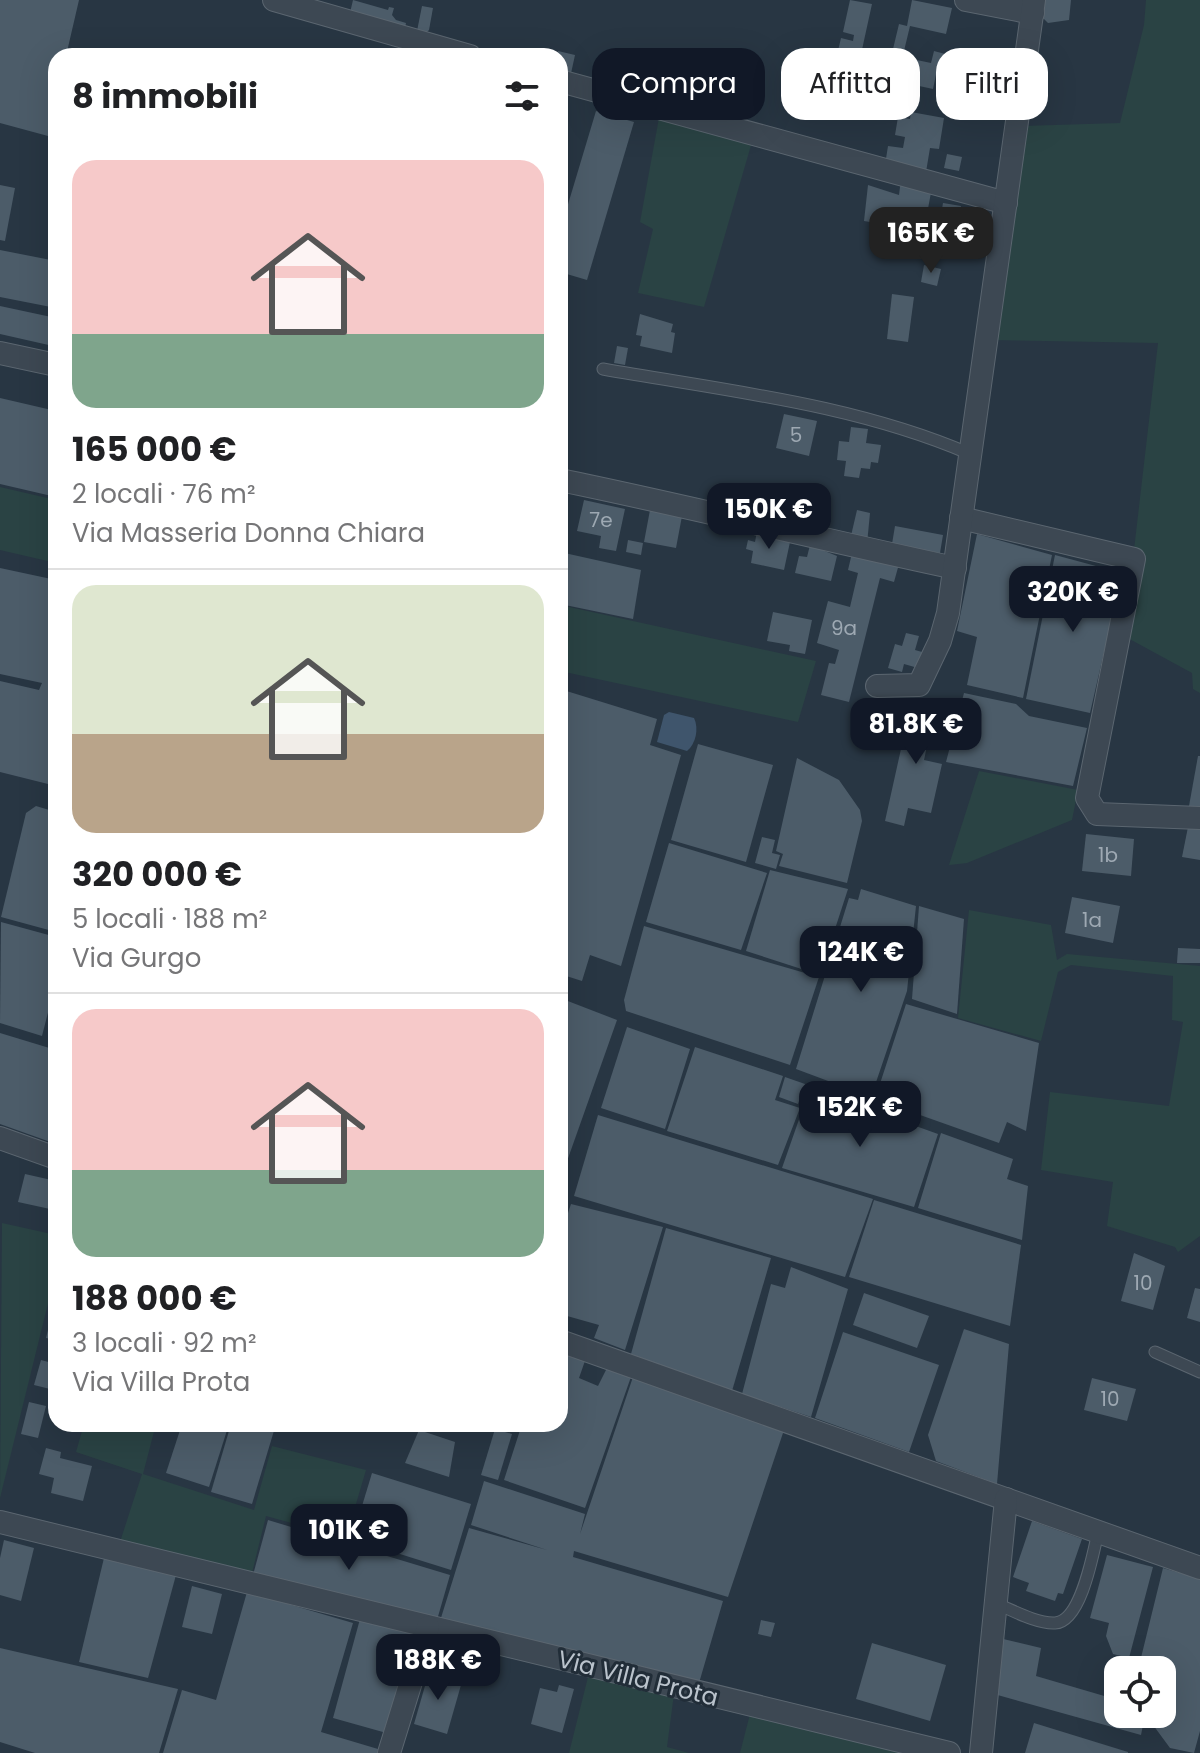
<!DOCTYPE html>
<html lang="it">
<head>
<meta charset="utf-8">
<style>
	body { margin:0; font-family:Poppins,sans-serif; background:#f2f2f2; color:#202124; height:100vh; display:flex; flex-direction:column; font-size:30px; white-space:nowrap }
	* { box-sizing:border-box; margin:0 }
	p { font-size:26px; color:#757577 }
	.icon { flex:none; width:44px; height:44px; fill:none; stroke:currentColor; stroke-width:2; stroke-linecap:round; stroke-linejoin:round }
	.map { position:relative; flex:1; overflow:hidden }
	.details { position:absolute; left:48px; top:48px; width:520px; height:1384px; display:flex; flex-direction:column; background:#fff; border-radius:24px; box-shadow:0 8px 32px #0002 }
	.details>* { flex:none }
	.banner { position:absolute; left:592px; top:48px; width:488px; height:72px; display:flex; gap:16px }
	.controls { position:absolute; left:1104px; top:1656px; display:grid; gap:16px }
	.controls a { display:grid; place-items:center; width:72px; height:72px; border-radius:16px; background:#fff; box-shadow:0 8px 32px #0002; font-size:40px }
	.price { position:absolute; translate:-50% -68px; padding:0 18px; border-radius:16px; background:#111827; color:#fff; font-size:26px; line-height:52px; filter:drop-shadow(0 2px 4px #0008) }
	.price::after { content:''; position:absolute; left:50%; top:48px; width:24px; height:18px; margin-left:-12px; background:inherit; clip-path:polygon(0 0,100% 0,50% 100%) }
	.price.current { background:#222; color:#fff }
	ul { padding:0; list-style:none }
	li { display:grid; align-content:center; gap:16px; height:424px; padding:0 24px }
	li+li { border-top:2px solid #e0e0e0 }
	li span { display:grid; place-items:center; height:248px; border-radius:24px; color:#555 }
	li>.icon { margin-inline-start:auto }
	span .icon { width:144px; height:144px; fill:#fffc; stroke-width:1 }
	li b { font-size:34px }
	h2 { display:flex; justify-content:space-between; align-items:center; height:96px; padding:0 24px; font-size:34px }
	.pill { padding:0 28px; border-radius:24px; background:#fff; box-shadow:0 8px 32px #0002; font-size:28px; line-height:72px }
	.pill.current { background:#111827; color:#fff }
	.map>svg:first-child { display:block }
	.green { fill:#2a4344 }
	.water { fill:#3f556c }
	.building { fill:#4c5c69 }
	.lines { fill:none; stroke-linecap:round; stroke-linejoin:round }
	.lane-casing { stroke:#5b6670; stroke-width:13 }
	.street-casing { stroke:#5b6670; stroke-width:24 }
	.lane { stroke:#3d4853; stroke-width:11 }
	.street { stroke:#3d4853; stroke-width:22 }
	.labels { text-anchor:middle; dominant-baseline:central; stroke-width:6; stroke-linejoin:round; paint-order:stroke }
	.number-label { font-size:20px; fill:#9ea9b3 }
	.street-label { font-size:24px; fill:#bac3cc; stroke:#212d38 }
</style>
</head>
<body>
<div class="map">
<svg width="1200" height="1753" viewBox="0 0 1200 1753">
	<rect width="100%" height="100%" fill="#283643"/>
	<g class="green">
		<polygon points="1146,0 1200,0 1200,693 1193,689 1192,673 1124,636 1158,343 990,340 1022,126 1120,123 1144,25"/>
		<polygon points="660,112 754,135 704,307 638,293 653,229 640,222"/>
		<polygon points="0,487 56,500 56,563 0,550"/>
		<polygon points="560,605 816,661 798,722 560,671"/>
		<polygon points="979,771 1078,790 1072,820 967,863 949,865"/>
		<polygon points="969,910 1051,925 1057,960 1067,954 1200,966 1200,1236 1178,1252 1175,1247 1107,1226 1113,1182 1041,1170 1050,1092 1169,1106 1183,1022 1172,1020 1173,976 1071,965 1058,972 1041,1041 958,1018"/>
		<polygon points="2,1223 56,1235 56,1271 0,1498"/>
		<polygon points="84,1424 156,1424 143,1474 254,1510 272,1446 366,1470 346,1538 266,1516 251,1577 119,1545 142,1474 76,1452"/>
		<polygon points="589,1673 674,1694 667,1747 689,1753 569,1753"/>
		<polygon points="750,1714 924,1753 740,1753"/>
	</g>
	<path class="water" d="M 669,712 L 694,718 C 699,728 696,744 687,751 L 657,742 L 664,715 Z"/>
	<g class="building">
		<polygon points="0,0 79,0 66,56 56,56 56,102 48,136 0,123"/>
		<polygon points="353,0 388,10 389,7 394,8 392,15 396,20 406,23 404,33 349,17"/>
		<polygon points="850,0 872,4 856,77 833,72 841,38 853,41 854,35 843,32"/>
		<polygon points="912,0 952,8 946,34 910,26 904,51 893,49 899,24 907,26"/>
		<polygon points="1038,0 1071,0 1069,20 1048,23 1037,12"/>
		<polygon points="422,6 433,8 429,30 421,38 416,36"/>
		<polygon points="558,51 575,55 570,78 560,75"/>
		<polygon points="934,51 949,55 946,66 938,65 933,89 896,81 898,75 889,73 893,55 931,63"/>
		<polygon points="596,111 634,122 587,280 560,272 560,231"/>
		<polygon points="911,112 944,118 939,149 930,148 926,172 885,165 888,146 903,148 905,137 895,135 898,117 910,119"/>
		<polygon points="947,154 962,157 959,171 944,168"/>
		<polygon points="901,179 932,187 927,214 915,212 912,246 879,241 882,224 864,221 868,185 899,195"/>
		<polygon points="0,185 15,188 5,241 0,240"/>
		<polygon points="943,203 961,206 960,213 981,217 977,240 938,233"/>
		<polygon points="0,250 56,261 56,308 0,297"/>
		<polygon points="924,265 941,269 937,286 921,282"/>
		<polygon points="892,294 914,297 908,342 887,339"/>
		<polygon points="0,306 56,318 56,364 49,362 53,346 0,334"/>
		<polygon points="640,314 673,324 671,332 675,333 672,353 640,346 642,336 636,335"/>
		<polygon points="617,346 628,348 625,365 614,363"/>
		<polygon points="0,398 56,411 56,497 0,484"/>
		<polygon points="784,414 817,421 809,456 776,448"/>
		<polygon points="851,427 868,429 866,443 881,445 878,463 871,462 870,469 861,468 859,478 844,476 846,461 837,460 839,441 849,442"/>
		<polygon points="584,500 625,509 616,551 599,548 601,536 577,531"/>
		<polygon points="650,510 682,516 676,548 644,542"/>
		<polygon points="857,510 870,513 867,544 850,540"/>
		<polygon points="895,526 943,535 940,553 892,544"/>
		<polygon points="757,531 768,533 767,538 790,542 784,570 751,563 753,551 746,549 748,540 755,542"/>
		<polygon points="977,534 1052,555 1023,698 967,685 977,637 957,631"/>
		<polygon points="628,540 643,543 641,555 626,552"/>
		<polygon points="810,545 837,556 831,581 795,573 799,556 807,557"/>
		<polygon points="560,552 641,570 633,619 560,604"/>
		<polygon points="852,553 899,564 894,582 880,578 849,702 821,695 829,663 835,664 839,650 817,643 828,601 850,607 858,573 848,570"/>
		<polygon points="1055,555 1122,573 1090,713 1026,699"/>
		<polygon points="0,568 56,580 56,786 0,772 0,681 39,690 42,683 0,674"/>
		<polygon points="773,612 812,620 805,654 789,651 790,645 767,641"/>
		<polygon points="906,633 919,636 915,650 922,652 918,668 904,664 902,672 888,668 895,644 902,646"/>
		<polygon points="560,689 657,719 650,745 681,755 621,966 590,955 582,981 560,974"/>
		<polygon points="964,693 1016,704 1029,716 1087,728 1073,786 946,762"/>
		<polygon points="920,698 947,704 943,720 933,718 924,760 942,764 931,813 908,808 904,826 885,821 909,713 917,715"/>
		<polygon points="698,744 773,765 746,862 671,840"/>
		<polygon points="1198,756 1200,756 1200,807 1189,806"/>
		<polygon points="797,758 839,780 860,810 862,821 847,883 779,866 783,854 776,851"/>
		<polygon points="36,806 56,812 56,932 1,917 26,813"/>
		<polygon points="1188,827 1200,829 1200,860 1182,857"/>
		<polygon points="1086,834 1134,839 1131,876 1082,871"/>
		<polygon points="762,837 775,840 772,853 780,855 776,869 755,863"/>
		<polygon points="669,843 767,873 741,950 646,922"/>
		<polygon points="770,870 848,889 820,975 746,951"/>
		<polygon points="861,889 916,906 907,991 871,1097 796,1069 849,898 858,900"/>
		<polygon points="1072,897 1120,906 1113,943 1065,933"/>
		<polygon points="919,906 964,919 957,1014 912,999"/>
		<polygon points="1,922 56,937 56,981 42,1036 0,1023"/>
		<polygon points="644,926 819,977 790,1065 626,1011 624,1000"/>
		<polygon points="1178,948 1200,949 1200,963 1177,963"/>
		<polygon points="560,998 617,1020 560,1181"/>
		<polygon points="906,1004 1039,1043 1026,1131 1007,1122 999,1143 875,1099"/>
		<polygon points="627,1027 690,1049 665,1129 601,1108"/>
		<polygon points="0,1033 56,1050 56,1144 0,1124"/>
		<polygon points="695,1047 783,1076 775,1100 800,1108 778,1165 667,1131"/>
		<polygon points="785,1077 805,1084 798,1104 779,1097"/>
		<polygon points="810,1088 938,1134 914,1207 782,1168"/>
		<polygon points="598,1115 873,1199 845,1277 574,1196"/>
		<polygon points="941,1133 1013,1159 1007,1179 1028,1186 1022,1240 918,1208"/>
		<polygon points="25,1174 56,1181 50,1209 18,1202"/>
		<polygon points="874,1200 1021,1245 1010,1326 849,1277"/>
		<polygon points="571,1204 663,1227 625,1350 594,1338 599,1325 560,1314 560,1237"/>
		<polygon points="666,1228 771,1258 732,1391 631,1354"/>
		<polygon points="1134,1253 1165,1266 1153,1310 1121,1301"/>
		<polygon points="791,1267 848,1289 811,1417 742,1394 771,1284 785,1288"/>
		<polygon points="1195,1288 1200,1289 1200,1322 1187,1318"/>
		<polygon points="864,1293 929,1316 917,1348 853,1325"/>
		<polygon points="56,1298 56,1340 46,1338"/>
		<polygon points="964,1329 1009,1344 997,1484 936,1461 928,1435"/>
		<polygon points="843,1332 939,1365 909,1452 815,1418"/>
		<polygon points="560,1349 586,1358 579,1378 598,1386 608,1366 632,1374 585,1508 504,1480 522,1424 560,1424"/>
		<polygon points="41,1360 56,1364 50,1389 34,1385"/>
		<polygon points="634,1374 784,1430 728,1597 574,1551 573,1557 723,1601 699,1683 440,1621 469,1528 547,1550 471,1525 484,1481 585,1514 580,1534"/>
		<polygon points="1092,1378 1136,1389 1127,1421 1084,1410"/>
		<polygon points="29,1402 46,1406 38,1438 21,1434"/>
		<polygon points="182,1424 229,1424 209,1487 166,1473"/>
		<polygon points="231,1424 276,1424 252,1504 211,1492"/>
		<polygon points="495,1429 512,1434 498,1480 481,1475"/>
		<polygon points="419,1430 455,1442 449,1477 405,1463"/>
		<polygon points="46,1448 61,1452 60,1458 92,1466 83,1501 51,1493 54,1478 39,1474"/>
		<polygon points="372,1473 471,1504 451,1570 352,1539"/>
		<polygon points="268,1520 450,1575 437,1620 253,1575"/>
		<polygon points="1032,1521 1082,1539 1063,1594 1058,1593 1055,1601 1026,1591 1029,1583 1013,1577"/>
		<polygon points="4,1540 34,1548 21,1601 0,1595 0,1558"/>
		<polygon points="1107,1555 1153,1567 1129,1658 1113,1654 1106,1636 1109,1623 1090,1618"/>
		<polygon points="104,1558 176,1575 148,1678 79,1662"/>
		<polygon points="1163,1568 1200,1579 1200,1731 1194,1753 1170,1748 1145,1714 1162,1714 1162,1670 1138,1670"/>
		<polygon points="192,1586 222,1594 212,1634 182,1627"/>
		<polygon points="247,1592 353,1623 321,1732 378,1749 377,1753 163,1753 182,1690 216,1700"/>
		<polygon points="360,1619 417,1635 390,1734 333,1718"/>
		<polygon points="761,1620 775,1623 771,1637 758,1634"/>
		<polygon points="999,1638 1041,1648 1036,1676 1118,1700 1118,1714 1140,1714 1144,1720 1141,1735 994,1694"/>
		<polygon points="872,1643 946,1665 930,1721 856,1699"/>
		<polygon points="0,1648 178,1689 159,1753 35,1753 0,1742"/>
		<polygon points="429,1672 463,1678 447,1734 414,1724"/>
		<polygon points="559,1685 574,1689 562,1733 531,1724 540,1688 557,1692"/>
		<polygon points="1034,1723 1128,1752 1128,1753 1025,1753"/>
	</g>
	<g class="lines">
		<defs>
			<g id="lane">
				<path d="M 603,369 C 727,391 854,404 970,454"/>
				<polyline points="1155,1352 1200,1372"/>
				<path d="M 995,1603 C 1012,1610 1037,1624 1055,1623 C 1081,1622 1093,1554 1098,1532"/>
			</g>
			<g id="street">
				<polyline points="274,0 470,56"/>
				<polyline points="966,0 1033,13"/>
				<polyline points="560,81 1006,203"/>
				<polyline points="0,353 56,365"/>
				<path d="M 560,480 C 692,507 823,540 955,568"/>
				<polyline points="961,518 1134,559 1087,798 1097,814 1200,818"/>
				<polyline points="877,686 919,685 940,641 948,613 1034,0"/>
				<polyline points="0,1138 56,1158"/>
				<polyline points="560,1341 1200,1568"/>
				<polyline points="0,1522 949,1753"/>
				<polyline points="389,1753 428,1627"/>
				<polyline points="981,1753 1006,1499"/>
			</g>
		</defs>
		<use href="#lane" class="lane-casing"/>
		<use href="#street" class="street-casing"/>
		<use href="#lane" class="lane"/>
		<use href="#street" class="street"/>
	</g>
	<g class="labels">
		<g class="number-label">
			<text x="796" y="435">5</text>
			<text x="601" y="520">7e</text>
			<text x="844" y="628">9a</text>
			<text x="1108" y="855">1b</text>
			<text x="1092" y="920">1a</text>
			<text x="1143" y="1283">10</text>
			<text x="1110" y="1399">10</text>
		</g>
		<g class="street-label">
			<text transform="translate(638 1678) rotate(14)">Via Villa Prota</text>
		</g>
	</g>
</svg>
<div class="controls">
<a><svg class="icon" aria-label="locate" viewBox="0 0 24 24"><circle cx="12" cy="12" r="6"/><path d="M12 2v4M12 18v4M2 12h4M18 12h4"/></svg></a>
</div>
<b class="price current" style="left:931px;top:275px">165K €</b>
<b class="price" style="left:769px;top:551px">150K €</b>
<b class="price" style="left:1073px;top:634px">320K €</b>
<b class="price" style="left:916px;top:766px">81.8K €</b>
<b class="price" style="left:861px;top:994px">124K €</b>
<b class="price" style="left:860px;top:1149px">152K €</b>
<b class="price" style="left:349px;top:1572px">101K €</b>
<b class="price" style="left:438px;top:1702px">188K €</b>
<div class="banner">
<a class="pill current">Compra</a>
<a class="pill">Affitta</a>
<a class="pill">Filtri</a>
</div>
<section class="details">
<h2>8 immobili<svg class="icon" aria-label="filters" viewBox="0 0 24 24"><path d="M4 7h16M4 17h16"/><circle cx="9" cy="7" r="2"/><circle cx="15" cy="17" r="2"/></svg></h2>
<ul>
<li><span style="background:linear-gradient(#f6c9c9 70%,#7fa58c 0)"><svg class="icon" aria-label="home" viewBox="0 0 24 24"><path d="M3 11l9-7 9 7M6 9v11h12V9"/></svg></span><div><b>165 000 €</b><p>2 locali · 76 m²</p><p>Via Masseria Donna Chiara</p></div></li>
<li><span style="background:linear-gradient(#dfe7d0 60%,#b9a48a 0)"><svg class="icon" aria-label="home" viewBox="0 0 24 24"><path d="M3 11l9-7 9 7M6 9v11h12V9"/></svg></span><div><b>320 000 €</b><p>5 locali · 188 m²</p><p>Via Gurgo</p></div></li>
<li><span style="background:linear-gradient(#f6c9c9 65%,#7fa58c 0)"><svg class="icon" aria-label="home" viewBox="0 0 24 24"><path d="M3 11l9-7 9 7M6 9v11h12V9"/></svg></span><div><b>188 000 €</b><p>3 locali · 92 m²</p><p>Via Villa Prota</p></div></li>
</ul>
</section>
</div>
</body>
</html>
